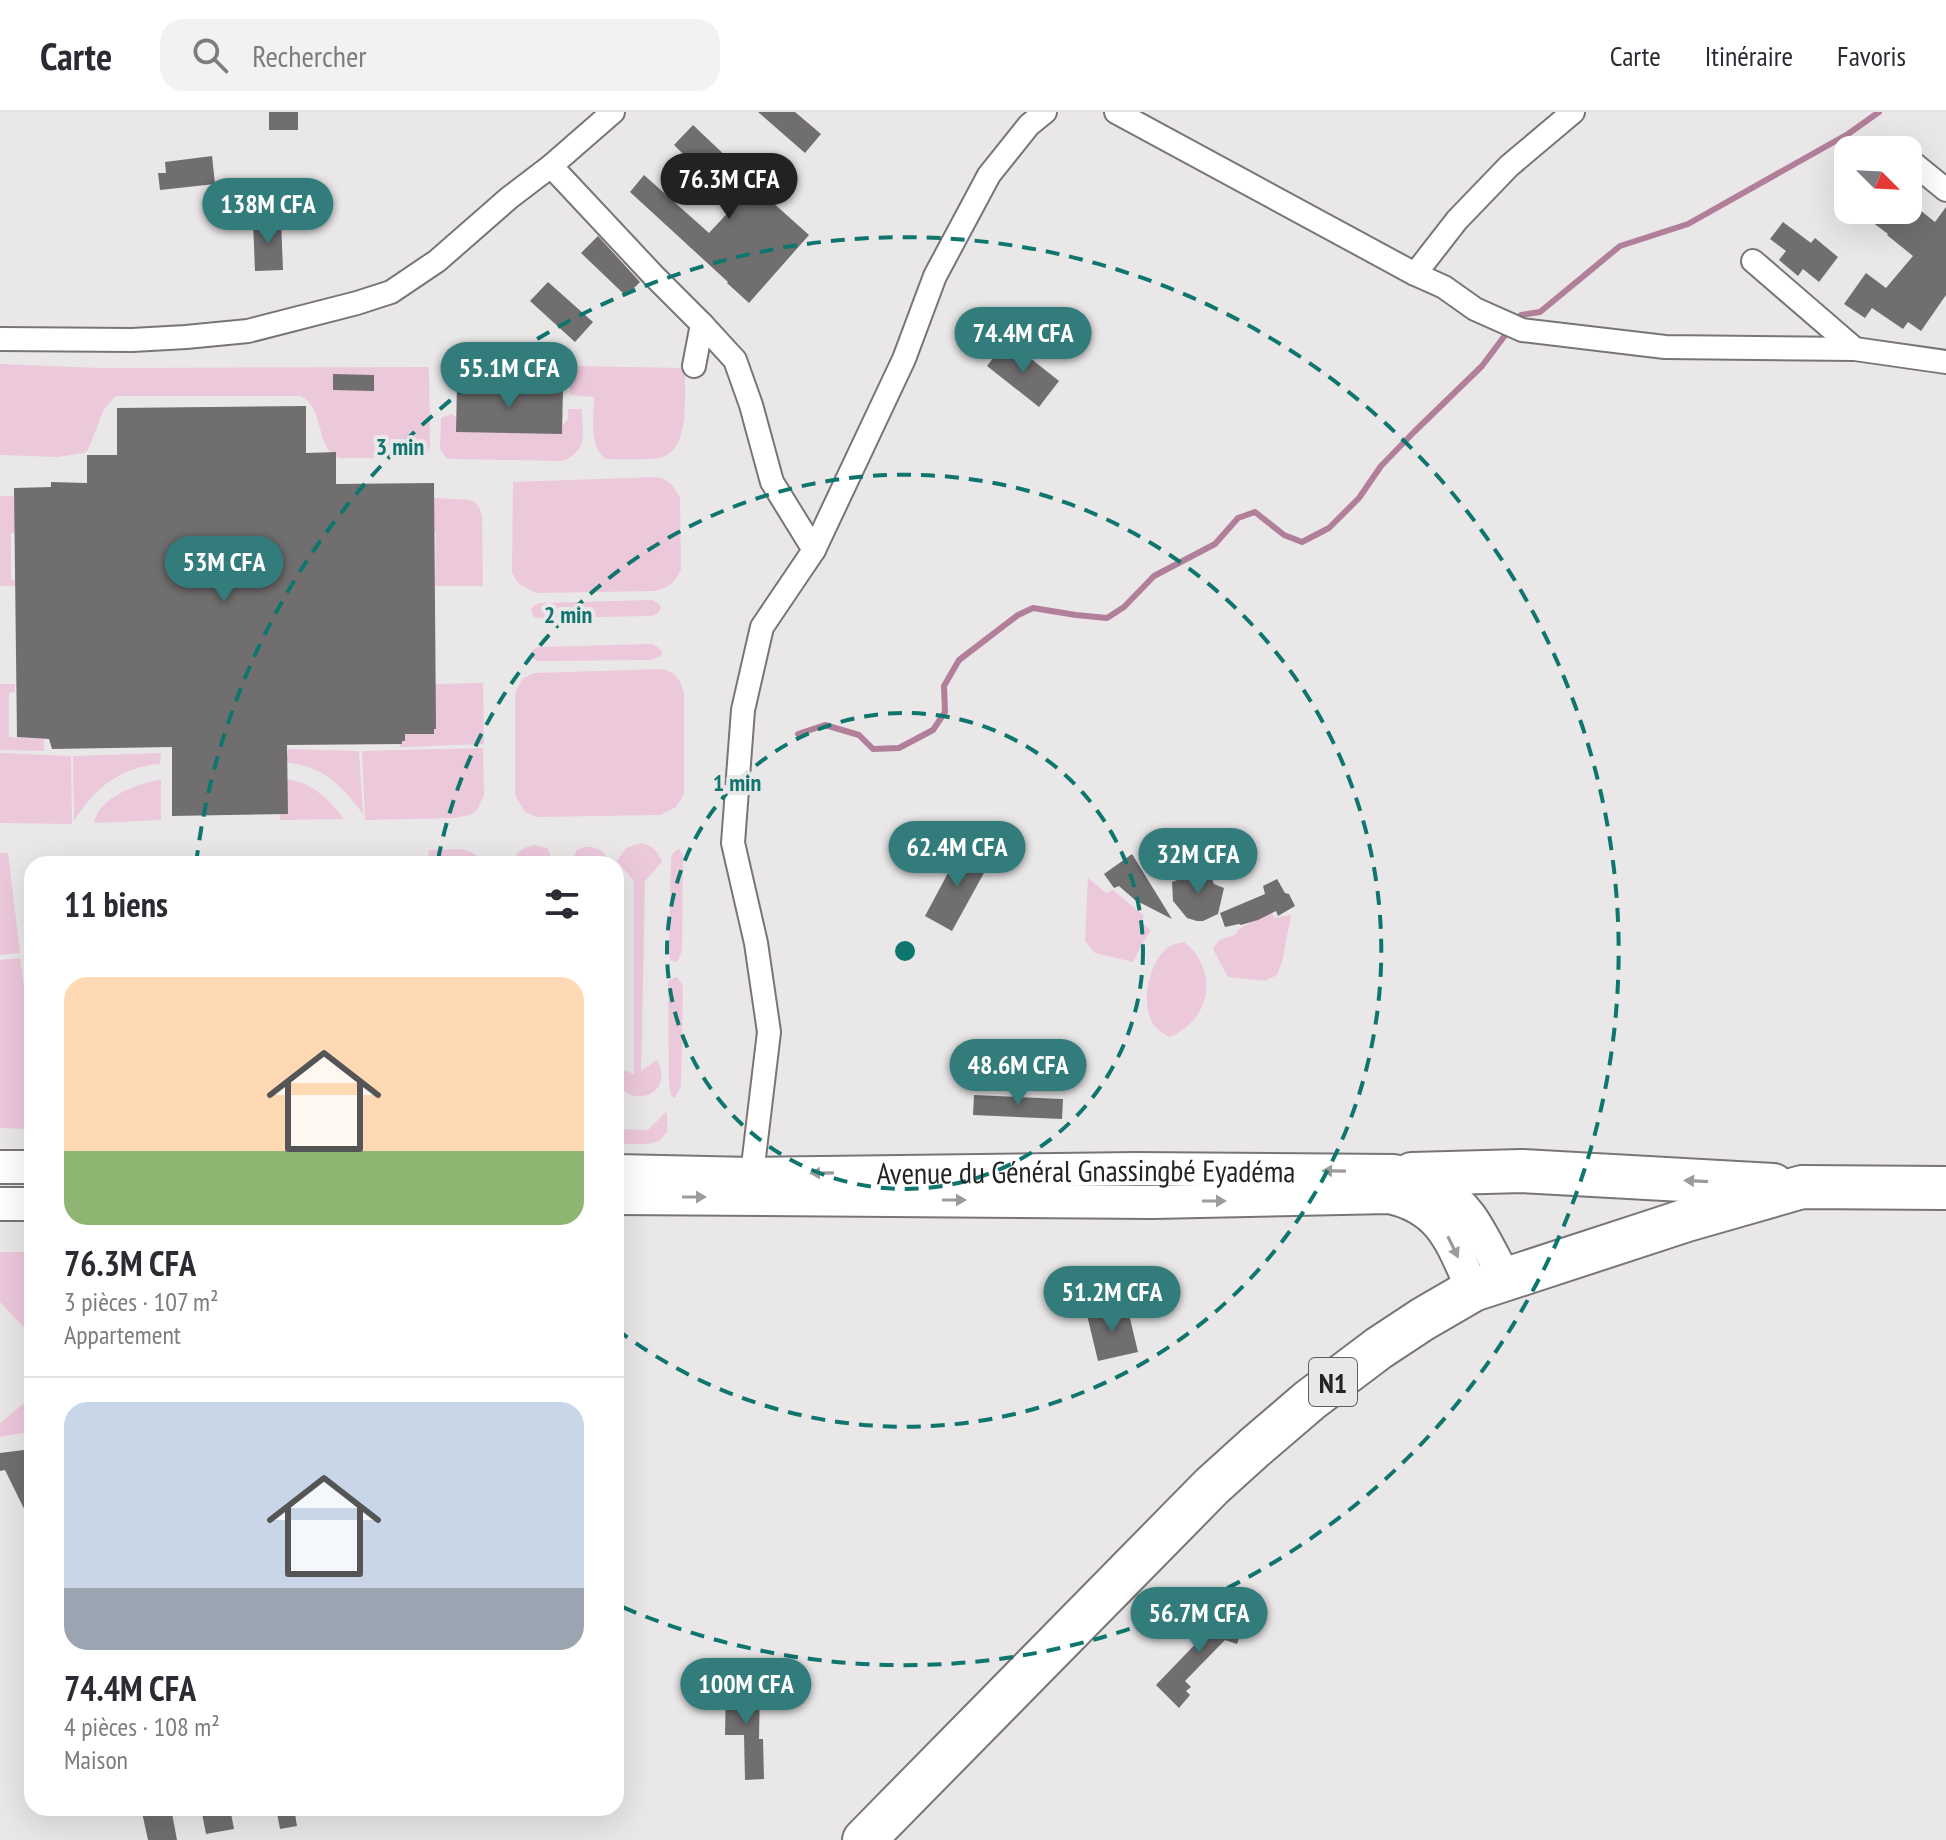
<!DOCTYPE html>
<html lang="fr">
<head>
<meta charset="utf-8">
<style>
	body { margin:0; font-family:"PT Sans Narrow",sans-serif; background:#f2f2f3; color:#2b2b33; height:100vh; display:flex; flex-direction:column; font-size:30px; white-space:nowrap }
	* { box-sizing:border-box; margin:0 }
	p { font-size:26px; color:#7c7c81 }
	.icon { flex:none; width:44px; height:44px; fill:none; stroke:currentColor; stroke-width:2; stroke-linecap:round; stroke-linejoin:round }
	.map { position:relative; flex:1; overflow:hidden }
	.panel { position:absolute; left:24px; top:744px; width:600px; height:960px; display:flex; flex-direction:column; background:#fff; border-radius:24px; box-shadow:0 8px 32px #0002 }
	.panel>* { flex:none }
	.needle { width:52px; rotate:114deg }
	.fabs { position:absolute; left:1834px; top:24px; display:grid; gap:16px }
	.fabs a { display:grid; place-items:center; width:88px; height:88px; border-radius:16px; background:#fff; box-shadow:0 8px 32px #0002; font-size:40px }
	.price { position:absolute; translate:-50% -68px; padding:0 18px; border-radius:28px; background:#337c7c; color:#fff; font-size:26px; line-height:52px; filter:drop-shadow(0 2px 4px #0008) }
	.price::after { content:''; position:absolute; left:50%; top:48px; width:24px; height:18px; margin-left:-12px; background:inherit; clip-path:polygon(0 0,100% 0,50% 100%) }
	.price.selected { background:#222; color:#fff }
	ul { padding:0; list-style:none }
	li { display:grid; align-content:center; gap:16px; height:424px; padding:0 40px }
	li+li { border-top:2px solid #e1e1e2 }
	li span { display:grid; place-items:center; height:248px; border-radius:24px; color:#555 }
	li>.icon { margin-inline-start:auto }
	span .icon { width:144px; height:144px; fill:#fffc; stroke-width:1 }
	li b { font-size:34px }
	h2 { display:flex; justify-content:space-between; align-items:center; height:96px; padding:0 40px; font-size:34px }
	header { display:flex; align-items:center; gap:48px; box-sizing:border-box; height:112px; padding:0 40px; background:#fff; border-bottom:2px solid #e1e1e2 }
	header strong { font-size:38px }
	nav { display:flex; gap:44px; margin-inline-start:auto; font-size:28px }
	.search { width:560px; height:72px; background:#f2f2f3; display:flex; align-items:center; gap:20px; box-sizing:border-box; padding:0 28px; border-radius:24px; color:#7c7c81; font-size:30px }
	.map>svg:first-child { display:block }
	.green { fill:#ecc8db }
	.lines { fill:none; stroke-linecap:round; stroke-linejoin:round }
	.stream { stroke:#b27f9a; stroke-width:6 }
	.building { fill:#716e70 }
	.street-casing { stroke:#797577; stroke-width:26 }
	.secondary-casing { stroke:#797577; stroke-width:36 }
	.highway-casing { stroke:#797577; stroke-width:46 }
	.street { stroke:#fff; stroke-width:22 }
	.secondary { stroke:#fff; stroke-width:32 }
	.highway { stroke:#fff; stroke-width:42 }
	.oneway { fill:#9d9c9d }
	.ring { fill:none; stroke:#0f766e; stroke-width:4; stroke-dasharray:14 10 }
	.labels { text-anchor:middle; dominant-baseline:central; stroke-width:8; stroke-linejoin:round; paint-order:stroke }
	.shield { fill:#eae7e9; stroke:#605e60; stroke-width:2 }
	.shield-label { font-size:28px; font-weight:bold; fill:#252425 }
	.street-label { font-size:30px; fill:#252425; stroke:#eae7e9 }
	.centre { fill:#0f766e; stroke:#eae7e9; stroke-width:4 }
	.ring-label { font-size:24px; text-anchor:middle; font-weight:bold; fill:#0f766e; stroke:#eae7e9; stroke-width:8; stroke-linejoin:round; paint-order:stroke }
</style>
</head>
<body>
<header>
<strong>Carte</strong>
<div class="search"><svg class="icon" aria-label="search" viewBox="0 0 24 24"><circle cx="10" cy="10" r="6"/><path d="M15 15l6 6"/></svg>Rechercher</div>
<nav><a>Carte</a><a>Itinéraire</a><a>Favoris</a></nav>
</header>
<div class="map">
<svg width="1946" height="1728" viewBox="0 0 1946 1728">
	<rect width="100%" height="100%" fill="#eae7e9"/>
	<g class="green">
		<path d="M 0,252 L 99,256 L 429,255 L 430,334 L 427,341 L 422,346 L 339,346 C 314,335 326,298 301,284 L 116,284 L 104,297 L 92,328 L 87,339 L 83,341 L 58,345 L 0,343 Z"/>
		<path d="M 571,254 L 685,256 C 684,281 692,341 658,346 C 641,348 623,347 606,347 C 588,334 594,306 594,285 L 570,283 Z"/>
		<path d="M 568,297 L 582,297 C 582,321 589,339 562,349 L 453,347 L 446,346 L 440,337 L 441,306 L 452,302 L 456,305 L 457,320 L 557,320 L 568,307 Z"/>
		<path d="M 655,365 L 662,366 L 671,372 L 680,385 L 681,457 C 675,470 669,476 654,479 L 536,481 L 519,472 L 512,461 L 513,370 Z"/>
		<polygon points="0,384 46,385 20,420 11,421 11,467 15,468 15,474 0,474"/>
		<path d="M 420,385 L 469,388 C 479,391 480,396 482,405 L 483,474 L 435,474 L 436,420 L 404,419 Z"/>
		<path d="M 652,488 L 660,493 C 662,500 658,501 652,504 L 540,506 L 534,505 L 531,498 L 534,493 L 540,491 Z"/>
		<polygon points="652,532 659,536 662,539 661,544 652,548 537,549 532,545 532,539 538,535"/>
		<path d="M 663,557 C 677,561 680,568 684,582 L 684,682 L 676,695 L 660,703 L 537,705 L 525,700 L 515,683 L 515,582 L 522,567 L 534,561 Z"/>
		<polygon points="483,571 484,632 400,635 400,629 405,629 405,622 434,572"/>
		<polygon points="0,572 15,572 15,580 9,581 9,625 44,627 44,639 0,638"/>
		<polygon points="483,636 484,683 477,698 470,703 454,706 365,708 362,639"/>
		<path d="M 288,637 L 359,639 L 363,702 C 340,671 322,653 282,650 L 281,643 L 288,642 Z"/>
		<polygon points="0,641 71,644 72,712 0,711"/>
		<path d="M 161,641 L 160,652 C 120,655 95,676 74,709 L 73,644 Z"/>
		<path d="M 281,667 C 310,668 327,685 344,707 L 280,708 Z"/>
		<path d="M 156,668 L 161,668 L 161,708 L 94,711 C 99,685 134,674 156,668 Z"/>
		<path d="M 640,731 C 652,733 658,739 662,750 L 645,769 L 641,959 L 657,948 C 679,989 613,1000 618,956 L 634,962 L 634,769 L 617,749 L 626,736 Z"/>
		<path d="M 534,733 L 547,736 L 550,742 L 549,752 L 514,752 C 514,740 524,735 534,733 Z"/>
		<path d="M 584,735 C 597,734 606,739 609,752 L 571,752 L 570,750 L 577,738 Z"/>
		<path d="M 459,737 C 469,738 478,742 482,752 L 428,752 L 429,738 Z"/>
		<polygon points="679,737 683,743 682,839 677,850 670,848 669,842 671,745 674,740"/>
		<polygon points="0,741 8,741 20,841 0,843"/>
		<polygon points="1088,766 1106,781 1113,778 1144,804 1141,811 1151,818 1140,836 1133,850 1095,841 1085,829"/>
		<polygon points="1271,799 1275,806 1291,803 1282,850 1277,863 1265,869 1228,865 1213,837 1219,828 1235,823 1239,817"/>
		<path d="M 1184,830 C 1220,858 1211,909 1169,925 C 1164,922 1158,918 1154,913 C 1139,893 1149,845 1172,833 C 1175,832 1180,831 1184,830 Z"/>
		<path d="M 20,846 C 27,902 39,960 28,1017 L 0,1016 L 0,848 Z"/>
		<polygon points="677,865 683,874 681,974 675,986 671,983 669,972 668,874 669,868"/>
		<polygon points="667,999 667,1020 659,1029 648,1032 616,1032 616,1017 648,1018"/>
		<polygon points="0,1140 25,1140 32,1160 32,1221 28,1220 0,1190"/>
		<polygon points="32,1264 32,1319 0,1325 0,1311 29,1287"/>
	</g>
	<g class="lines">
		<g class="stream">
			<polyline points="1516,210 1521,203 1540,200 1620,134 1688,112 1848,22 1879,0"/>
			<polyline points="798,622 825,613 859,623 873,637 899,636 933,618 945,600 944,574 959,548 1018,503 1033,496 1076,503 1107,506 1124,495 1154,464 1215,432 1238,406 1255,400 1284,423 1302,430 1329,416 1359,386 1381,354 1414,320 1482,254 1509,218"/>
		</g>
	</g>
	<g class="building">
		<rect x="269" y="0" width="29" height="18"/>
		<polygon points="758,0 795,0 821,22 805,41"/>
		<polygon points="693,13 772,88 771,89 809,123 749,191 727,171 728,170 630,80 644,63 709,121 735,93 674,33"/>
		<polygon points="212,44 215,72 160,78 158,61 166,61 165,50"/>
		<polygon points="1946,95 1946,183 1921,219 1908,210 1903,217 1872,196 1865,206 1844,192 1866,161 1886,176 1913,144 1887,123 1888,122 1856,98 1920,98 1935,110"/>
		<polygon points="281,108 283,158 255,159 253,109"/>
		<polygon points="1783,110 1811,131 1815,126 1838,145 1819,170 1803,157 1798,164 1779,148 1786,139 1770,127"/>
		<polygon points="598,124 640,170 626,184 581,141"/>
		<polygon points="548,170 593,210 575,230 530,189"/>
		<polygon points="1005,231 1027,249 1030,246 1059,269 1039,295 987,254"/>
		<polygon points="333,262 374,263 374,279 333,278"/>
		<polygon points="457,273 563,276 562,322 456,320"/>
		<polygon points="306,294 306,341 336,340 336,372 434,371 436,617 434,617 434,622 405,622 405,629 402,629 402,632 287,633 288,702 172,704 172,635 52,637 49,627 17,625 14,376 51,375 51,370 87,371 87,343 117,343 117,296"/>
		<polygon points="962,735 990,750 952,819 925,804"/>
		<polygon points="1132,742 1172,807 1135,788 1119,774 1114,776 1104,762"/>
		<polygon points="1201,759 1210,762 1214,772 1224,776 1218,802 1203,809 1197,809 1187,806 1173,789 1172,770"/>
		<polygon points="1277,767 1285,781 1289,782 1295,794 1278,804 1276,799 1258,808 1241,813 1239,812 1225,815 1220,801 1265,782 1263,774"/>
		<polygon points="974,983 1063,987 1062,1007 973,1003"/>
		<polygon points="1127,1194 1138,1240 1098,1249 1087,1203"/>
		<polygon points="32,1337 32,1413 5,1358 0,1359 0,1341"/>
		<polygon points="1205,1497 1244,1513 1237,1532 1225,1528 1185,1569 1191,1575 1186,1579 1190,1583 1179,1596 1156,1573 1206,1521 1198,1517"/>
		<polygon points="726,1573 760,1573 759,1627 763,1627 764,1667 745,1668 744,1623 725,1623"/>
		<polygon points="141,1696 171,1696 177,1728 148,1728"/>
		<polygon points="201,1696 230,1696 234,1717 206,1722"/>
		<polygon points="276,1696 294,1696 297,1714 280,1717"/>
	</g>
	<g class="lines">
		<defs>
			<g id="street">
				<polyline points="1116,0 1415,162 1444,175 1475,197 1522,218 1665,235 1855,237 1946,250"/>
				<polyline points="1908,47 1946,78"/>
				<polyline points="551,54 654,164 702,212 694,254"/>
				<polyline points="1753,149 1855,237"/>
				<polyline points="1415,162 1457,108 1509,54 1573,0"/>
				<polyline points="702,212 735,248 751,293 772,370 814,438"/>
				<polyline points="0,227 132,228 186,225 248,219 357,191 391,180 437,149 509,86 551,54 613,0"/>
				<polyline points="752,1062 769,920 756,831 733,731 743,598 762,515 814,438 904,247 935,164 989,63 1029,13 1045,0"/>
			</g>
			<g id="secondary">
				<polyline points="0,1055 32,1055"/>
				<path id="s1" d="M 616,1059 L 752,1062 L 1136,1057 L 1394,1059 C 1424,1063 1452,1080 1470,1104 C 1483,1122 1494,1147 1505,1166"/>
				<path d="M 616,1086 L 1153,1090 L 1389,1085 C 1443,1097 1452,1132 1473,1178"/>
				<polyline points="0,1092 32,1092"/>
			</g>
			<g id="highway">
				<polyline points="1412,1062 1522,1059 1773,1073"/>
				<polyline points="864,1728 1212,1374 1254,1336 1310,1288 1379,1236 1423,1207 1473,1178 1687,1108 1802,1075 1946,1076"/>
			</g>
		</defs>
		<use href="#street" class="street-casing"/>
		<use href="#secondary" class="secondary-casing"/>
		<use href="#highway" class="highway-casing"/>
		<use href="#street" class="street"/>
		<use href="#secondary" class="secondary"/>
		<use href="#highway" class="highway"/>
	</g>
	<defs><path id="oneway-solid" d="M-6-.8H1V-3.2L6.5 0L1 3.2V.8H-6Z" transform="scale(2)"/></defs>
	<g class="oneway">
		<use href="#oneway-solid" transform="translate(1334 1059) rotate(-179)"/>
		<use href="#oneway-solid" transform="translate(822 1061) rotate(179)"/>
		<use href="#oneway-solid" transform="translate(1696 1069) rotate(-177)"/>
		<use href="#oneway-solid" transform="translate(694 1085)"/>
		<use href="#oneway-solid" transform="translate(954 1088)"/>
		<use href="#oneway-solid" transform="translate(1214 1089)"/>
		<use href="#oneway-solid" transform="translate(1453 1135) rotate(64)"/>
	</g>
	<g class="ring">
		<circle cx="905" cy="839" r="238"/>
		<path d="M438 748A476 476 0 1 1 619 1219"/>
		<path d="M196 752A714 714 0 1 1 620 1494"/>
	</g>
	<g class="labels">
		<rect class="shield" x="1309" y="1246" width="48" height="48" rx="6"/>
		<g class="shield-label">
			<text x="1333" y="1270">N1</text>
		</g>
		<g class="street-label">
			<text stroke="none"><textPath href="#s1" startOffset="470">Avenue du Général Gnassingbé Eyadéma</textPath></text>
		</g>
	</g>
	<circle cx="905" cy="839" r="12" class="centre"/>
	<g class="ring-label">
		<text x="400" y="343">3 min</text>
		<text x="568" y="511">2 min</text>
		<text x="737" y="679">1 min</text>
	</g>
</svg>
<div class="fabs">
<a><svg class="needle" viewBox="-14 -14 28 28"><path d="M0-13l5 13h-10z" fill="#e53935"/><path d="M0 13l5-13h-10z" fill="#7c7c81"/></svg></a>
</div>
<b class="price selected" style="left:729px;top:109px">76.3M CFA</b>
<b class="price" style="left:268px;top:134px">138M CFA</b>
<b class="price" style="left:1023px;top:263px">74.4M CFA</b>
<b class="price" style="left:509px;top:298px">55.1M CFA</b>
<b class="price" style="left:224px;top:492px">53M CFA</b>
<b class="price" style="left:957px;top:777px">62.4M CFA</b>
<b class="price" style="left:1198px;top:784px">32M CFA</b>
<b class="price" style="left:1018px;top:995px">48.6M CFA</b>
<b class="price" style="left:1112px;top:1222px">51.2M CFA</b>
<b class="price" style="left:1199px;top:1543px">56.7M CFA</b>
<b class="price" style="left:746px;top:1614px">100M CFA</b>
<section class="panel">
<h2>11 biens<svg class="icon" aria-label="filters" viewBox="0 0 24 24"><path d="M4 7h16M4 17h16"/><circle cx="9" cy="7" r="2"/><circle cx="15" cy="17" r="2"/></svg></h2>
<ul>
<li><span style="background:linear-gradient(#ffd9b3 70%,#8fb573 0)"><svg class="icon" aria-label="home" viewBox="0 0 24 24"><path d="M3 11l9-7 9 7M6 9v11h12V9"/></svg></span><div><b>76.3M CFA</b><p>3 pièces · 107 m²</p><p>Appartement</p></div></li>
<li><span style="background:linear-gradient(#c9d6e8 75%,#9aa5b1 0)"><svg class="icon" aria-label="home" viewBox="0 0 24 24"><path d="M3 11l9-7 9 7M6 9v11h12V9"/></svg></span><div><b>74.4M CFA</b><p>4 pièces · 108 m²</p><p>Maison</p></div></li>
</ul>
</section>
</div>
</body>
</html>
